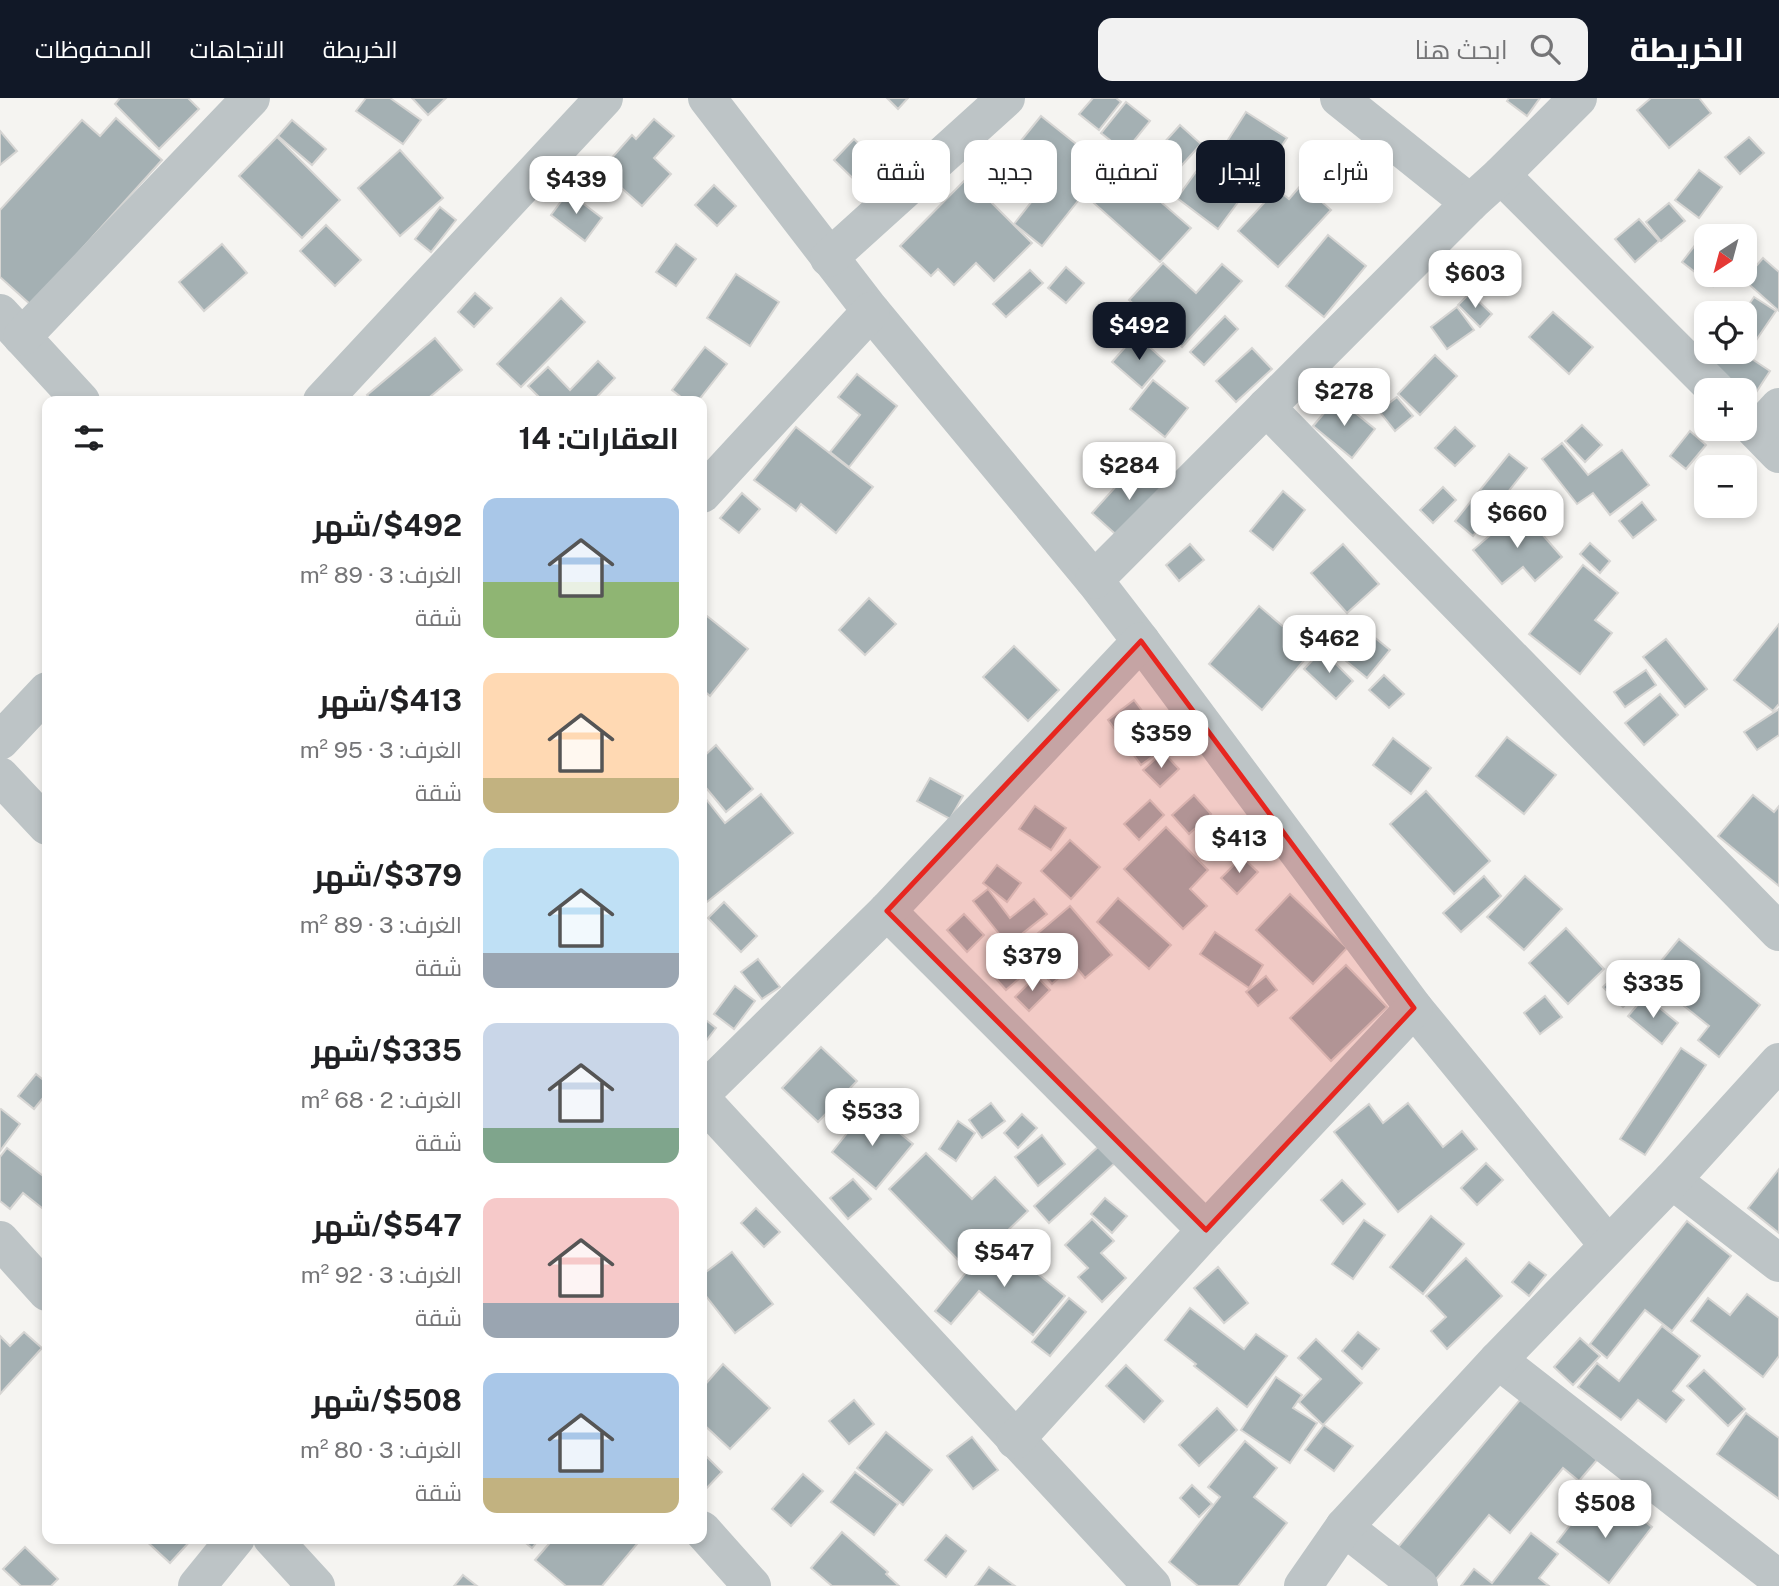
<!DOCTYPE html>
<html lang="ar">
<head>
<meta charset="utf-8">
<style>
	body { margin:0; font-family:"Public Sans",Cairo,sans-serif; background:#f2f2f2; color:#202124; direction:rtl; height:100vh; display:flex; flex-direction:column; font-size:26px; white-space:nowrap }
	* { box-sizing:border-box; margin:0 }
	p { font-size:23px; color:#757577 }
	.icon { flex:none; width:38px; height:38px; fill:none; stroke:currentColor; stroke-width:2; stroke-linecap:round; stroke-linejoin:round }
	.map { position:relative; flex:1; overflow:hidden; direction:ltr }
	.side { position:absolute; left:42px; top:298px; width:665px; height:1148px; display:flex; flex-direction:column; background:#fff; border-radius:14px; box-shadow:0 4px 10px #0003; direction:rtl }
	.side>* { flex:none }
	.banner { position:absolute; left:728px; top:42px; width:665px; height:63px; direction:rtl; display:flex; gap:14px }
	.needle { width:46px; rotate:216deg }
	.tools { position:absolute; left:1694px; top:126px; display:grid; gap:14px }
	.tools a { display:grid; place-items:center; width:63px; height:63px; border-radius:14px; background:#fff; box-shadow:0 4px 10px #0003; font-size:35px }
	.price { position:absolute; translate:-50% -60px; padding:0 16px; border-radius:14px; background:#fff; color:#222; font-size:23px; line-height:46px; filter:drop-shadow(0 2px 4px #0008) }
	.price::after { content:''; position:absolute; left:50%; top:42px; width:21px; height:16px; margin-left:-10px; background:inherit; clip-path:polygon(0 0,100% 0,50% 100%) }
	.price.on { background:#111827; color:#fff }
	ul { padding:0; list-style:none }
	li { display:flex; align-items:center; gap:21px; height:175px; padding:0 28px }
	li span { display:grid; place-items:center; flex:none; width:196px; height:140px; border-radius:14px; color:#555 }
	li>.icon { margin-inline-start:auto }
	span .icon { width:84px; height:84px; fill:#fffc; stroke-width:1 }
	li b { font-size:30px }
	h2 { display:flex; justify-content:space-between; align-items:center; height:84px; padding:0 28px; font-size:30px }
	.pill { padding:0 24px; border-radius:14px; background:#fff; box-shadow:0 4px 10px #0003; font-size:24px; line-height:63px }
	.pill.on { background:#111827; color:#fff }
	header { display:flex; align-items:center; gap:42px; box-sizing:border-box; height:98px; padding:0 35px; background:#111827; color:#fff }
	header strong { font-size:33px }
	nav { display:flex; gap:38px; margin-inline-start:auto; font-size:24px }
	.search { width:490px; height:63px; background:#f2f2f2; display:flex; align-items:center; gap:18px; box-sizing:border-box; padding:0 24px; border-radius:14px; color:#757577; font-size:26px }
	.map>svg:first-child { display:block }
	.building { fill:#a4b0b3; stroke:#d6d5d3; stroke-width:2 }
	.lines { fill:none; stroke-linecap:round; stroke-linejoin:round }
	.minor { stroke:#bdc4c6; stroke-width:38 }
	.marked { fill:#e7261f; fill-opacity:0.2; stroke:#e7261f; stroke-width:5; stroke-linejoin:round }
</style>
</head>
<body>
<header>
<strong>الخريطة</strong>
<div class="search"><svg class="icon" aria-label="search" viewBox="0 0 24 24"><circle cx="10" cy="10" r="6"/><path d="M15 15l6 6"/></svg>ابحث هنا</div>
<nav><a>الخريطة</a><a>الاتجاهات</a><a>المحفوظات</a></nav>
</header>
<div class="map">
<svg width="1779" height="1488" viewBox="0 0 1779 1488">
	<rect width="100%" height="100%" fill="#f5f4f1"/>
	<g class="building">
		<polygon points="120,0 188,0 199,11 159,51 115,6"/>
		<polygon points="366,0 390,0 421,22 403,46 356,13"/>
		<polygon points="412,0 446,0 428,17"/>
		<polygon points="887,0 908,0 898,11"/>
		<polygon points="1093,0 1116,0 1121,4 1099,32 1079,16"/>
		<polygon points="1509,0 1540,0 1527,18 1507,3"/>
		<polygon points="1651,0 1699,0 1711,15 1669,50 1637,12"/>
		<polygon points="1126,4 1150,23 1125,54 1101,35"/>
		<polygon points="1246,14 1287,40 1266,71 1226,45"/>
		<polygon points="1041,18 1105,69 1042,148 1014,126 1047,84 1011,55"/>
		<polygon points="116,20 162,62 31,207 0,179 0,112 82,22 100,38"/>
		<polygon points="654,21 674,38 654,60 671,76 642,108 601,72 632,37 636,41"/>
		<polygon points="292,22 326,51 312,67 278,38"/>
		<polygon points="1180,27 1201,46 1154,98 1191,130 1160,164 1086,98 1119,62 1136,76"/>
		<polygon points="0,33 17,53 0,67"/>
		<polygon points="277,39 340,102 302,140 239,78"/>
		<polygon points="1749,39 1764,55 1740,76 1725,59"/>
		<polygon points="854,41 887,74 867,94 834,62"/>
		<polygon points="1214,49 1256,80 1218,131 1177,100"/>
		<polygon points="400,52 443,100 400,138 358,90"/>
		<polygon points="1699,72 1722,89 1699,120 1675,102"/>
		<polygon points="967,80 1032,145 994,183 976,165 954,187 938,171 931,178 900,148"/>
		<polygon points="1302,86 1331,112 1278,169 1238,133 1277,91 1289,101"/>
		<polygon points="714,87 736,108 717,128 695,107"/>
		<polygon points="568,94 602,120 585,143 551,117"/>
		<polygon points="1669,105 1685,123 1661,143 1646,124"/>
		<polygon points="440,109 456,122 431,154 415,141"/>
		<polygon points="1639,121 1659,143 1635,164 1615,141"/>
		<polygon points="326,127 361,162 335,188 300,153"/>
		<polygon points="1328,137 1366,168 1324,219 1286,188"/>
		<polygon points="222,146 247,175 204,213 179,184"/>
		<polygon points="676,146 696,161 676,188 656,174"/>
		<polygon points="1696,146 1706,154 1706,177 1722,177 1713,188 1682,164"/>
		<polygon points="1763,160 1779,174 1779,213 1744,182"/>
		<polygon points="1163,165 1196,195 1222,166 1242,183 1182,249 1129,202"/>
		<polygon points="1066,169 1084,185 1066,205 1048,190"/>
		<polygon points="1030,172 1043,185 1006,219 993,206"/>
		<polygon points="736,176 779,204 750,248 707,220"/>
		<polygon points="475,195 492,210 474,229 458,214"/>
		<polygon points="1470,195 1492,216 1480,229 1458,207"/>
		<polygon points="1754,199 1776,213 1746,257 1770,273 1753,299 1708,269 1718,254 1745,254 1743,215"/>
		<polygon points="561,200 585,224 521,289 497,266"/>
		<polygon points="1457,209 1474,232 1447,251 1431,229"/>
		<polygon points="1553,214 1593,249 1569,276 1529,239"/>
		<polygon points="1225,218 1238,231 1204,267 1190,254"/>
		<polygon points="1136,237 1165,263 1142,290 1112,264"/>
		<polygon points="435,240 462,272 425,303 404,303 402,300 399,303 372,303 367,297"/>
		<polygon points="705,249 727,266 698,303 686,303 672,292"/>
		<polygon points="1252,250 1272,271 1236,304 1216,283"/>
		<polygon points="1435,257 1457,278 1420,317 1398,296"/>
		<polygon points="598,263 615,280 593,303 543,303 528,288 548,269 570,292"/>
		<polygon points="857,276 897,308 849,369 830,354 860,317 838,299"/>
		<polygon points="1153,282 1188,310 1165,339 1130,311"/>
		<polygon points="1397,299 1413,318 1395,333 1379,313"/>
		<polygon points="1337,300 1375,331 1352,360 1313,328"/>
		<polygon points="1582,327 1602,347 1585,364 1565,343"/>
		<polygon points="796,329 873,389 836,435 801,406 796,413 754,382"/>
		<polygon points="1455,329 1475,348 1455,368 1435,350"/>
		<polygon points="1690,333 1706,347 1686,371 1670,358"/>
		<polygon points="1562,345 1588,377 1622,352 1649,387 1610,417 1593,395 1577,406 1542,361"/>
		<polygon points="1509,356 1527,370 1473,438 1455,423"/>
		<polygon points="1136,366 1166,393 1122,442 1092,415"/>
		<polygon points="1443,389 1456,402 1433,425 1420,412"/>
		<polygon points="1283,393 1305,412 1273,452 1250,433"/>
		<polygon points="742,395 760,411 739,435 720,420"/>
		<polygon points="1642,404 1656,422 1633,440 1619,423"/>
		<polygon points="1520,411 1562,459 1535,483 1523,469 1502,486 1473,452"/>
		<polygon points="1590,445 1610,463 1600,475 1580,456"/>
		<polygon points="1190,446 1204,462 1179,483 1166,467"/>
		<polygon points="1343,446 1379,486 1347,515 1311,475"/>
		<polygon points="1583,467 1618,495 1595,522 1612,535 1580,576 1529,536"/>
		<polygon points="869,500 896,526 865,557 839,532"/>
		<polygon points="1259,508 1312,553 1262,612 1209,566"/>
		<polygon points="702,514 748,551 710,598 702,591"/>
		<polygon points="1348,518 1390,552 1367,580 1324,545"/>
		<polygon points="1779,526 1779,606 1773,613 1734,582"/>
		<polygon points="1666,541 1707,591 1685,609 1643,559"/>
		<polygon points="1014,548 1059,592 1028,623 983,579"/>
		<polygon points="1322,552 1353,583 1336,601 1304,571"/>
		<polygon points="1646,572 1656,587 1625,609 1614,594"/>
		<polygon points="1384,577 1404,596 1389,610 1369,592"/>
		<polygon points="1660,596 1678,617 1644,647 1625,625"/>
		<polygon points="1134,602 1168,647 1141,667 1108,622"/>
		<polygon points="1779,611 1779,637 1757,652 1744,634"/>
		<polygon points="1507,639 1556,677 1524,716 1476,678"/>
		<polygon points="1393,640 1431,670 1411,696 1373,667"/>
		<polygon points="716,647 753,691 726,714 702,685 702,660"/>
		<polygon points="1163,654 1179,671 1160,689 1143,672"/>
		<polygon points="930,680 963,698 950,721 917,703"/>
		<polygon points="1426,693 1490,763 1454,796 1390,726"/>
		<polygon points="702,696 725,725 761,696 793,735 702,808"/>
		<polygon points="1194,697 1211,716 1189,736 1172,717"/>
		<polygon points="1753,697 1774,714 1779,708 1779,788 1718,738"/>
		<polygon points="1150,702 1164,717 1139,742 1124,726"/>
		<polygon points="1035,708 1066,730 1051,752 1019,731"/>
		<polygon points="1166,729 1208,772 1190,791 1207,808 1183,831 1124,771"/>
		<polygon points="1070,742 1100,769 1071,801 1041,773"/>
		<polygon points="1242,759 1258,774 1237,796 1221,780"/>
		<polygon points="997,767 1021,785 1007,804 983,785"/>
		<polygon points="1484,778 1501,798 1461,834 1443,815"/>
		<polygon points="1525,778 1562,811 1524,852 1487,819"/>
		<polygon points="988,791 1010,820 1034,801 1047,816 1008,847 973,803"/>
		<polygon points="1290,796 1347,850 1313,886 1256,832"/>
		<polygon points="1118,800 1171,847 1149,871 1097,824"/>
		<polygon points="724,804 757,838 741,854 708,820"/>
		<polygon points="1070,808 1112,857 1085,880 1058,847 1006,892 991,875"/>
		<polygon points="964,816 984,837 967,854 947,832"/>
		<polygon points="1566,830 1604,871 1568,906 1529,865"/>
		<polygon points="1215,834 1263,867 1249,890 1200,856"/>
		<polygon points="1679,841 1760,907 1719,959 1698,942 1709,928 1648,879"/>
		<polygon points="1058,852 1072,868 1052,886 1038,869"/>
		<polygon points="758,861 780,889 762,901 741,874"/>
		<polygon points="1346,867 1387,909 1331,963 1290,920"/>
		<polygon points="1620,873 1639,893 1623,909 1603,889"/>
		<polygon points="1036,878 1050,892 1029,913 1015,899"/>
		<polygon points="1266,878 1277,892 1258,908 1246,894"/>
		<polygon points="735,888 755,903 734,931 714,916"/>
		<polygon points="1545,898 1562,919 1540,936 1524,915"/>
		<polygon points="1645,898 1678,925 1662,946 1628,918"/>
		<polygon points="702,919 716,930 702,948"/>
		<polygon points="821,949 857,983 818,1024 782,990"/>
		<polygon points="1681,950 1706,967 1645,1057 1620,1041"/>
		<polygon points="36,976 47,985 47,995 34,1011 18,998"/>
		<polygon points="991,1005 1005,1023 982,1040 969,1022"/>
		<polygon points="1408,1005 1443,1049 1462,1033 1477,1051 1398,1114 1334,1034 1369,1006 1383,1025"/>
		<polygon points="868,1009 913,1046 876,1091 832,1054"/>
		<polygon points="1,1011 20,1026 0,1053 0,1012"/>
		<polygon points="1022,1016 1037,1030 1018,1050 1004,1035"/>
		<polygon points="958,1023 975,1035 956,1063 939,1051"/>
		<polygon points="1042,1037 1065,1066 1038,1088 1015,1059"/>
		<polygon points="1100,1047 1116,1064 1049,1125 1034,1108"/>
		<polygon points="7,1050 47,1081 47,1114 23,1095 10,1111 0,1103 0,1059"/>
		<polygon points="926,1055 972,1101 995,1079 1028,1113 999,1141 994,1136 963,1167 889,1091"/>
		<polygon points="1486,1065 1503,1082 1477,1107 1461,1090"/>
		<polygon points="1779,1071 1779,1135 1748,1110"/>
		<polygon points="853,1081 871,1101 848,1121 830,1100"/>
		<polygon points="1342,1082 1365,1106 1343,1126 1321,1102"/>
		<polygon points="1105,1100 1127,1118 1112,1135 1091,1116"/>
		<polygon points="756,1110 780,1134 764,1149 741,1125"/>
		<polygon points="1431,1118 1464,1146 1423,1196 1390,1169"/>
		<polygon points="1092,1121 1114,1143 1101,1155 1126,1180 1102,1204 1078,1179 1088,1170 1065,1147"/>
		<polygon points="1364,1122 1385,1137 1353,1181 1332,1166"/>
		<polygon points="1687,1123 1731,1158 1672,1233 1645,1212 1607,1260 1590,1246"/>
		<polygon points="994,1140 1065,1198 1033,1237 979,1193 951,1226 935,1213"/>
		<polygon points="732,1154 773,1206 735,1235 702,1193 702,1177"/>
		<polygon points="1466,1160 1502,1198 1447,1251 1431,1233 1446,1219 1426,1198"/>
		<polygon points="1529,1164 1546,1177 1529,1198 1512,1184"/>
		<polygon points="1218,1169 1248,1205 1224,1225 1194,1190"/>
		<polygon points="1747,1196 1779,1220 1779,1258 1763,1279 1691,1223 1708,1200 1730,1217"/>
		<polygon points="1069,1200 1086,1214 1050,1258 1032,1244"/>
		<polygon points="1190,1210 1244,1251 1256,1236 1287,1258 1247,1309 1194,1268 1196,1266 1165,1242"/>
		<polygon points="1662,1228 1700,1258 1673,1293 1684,1302 1666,1324 1638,1302 1621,1322 1578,1289 1597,1265 1619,1283"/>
		<polygon points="24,1234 42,1250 0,1296 0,1238 10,1248"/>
		<polygon points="1358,1234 1379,1251 1362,1271 1342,1253"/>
		<polygon points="1580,1240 1600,1258 1573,1287 1554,1269"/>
		<polygon points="1316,1241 1362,1285 1323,1327 1299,1304 1321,1281 1298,1260"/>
		<polygon points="723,1266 770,1310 730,1351 702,1325 702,1290"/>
		<polygon points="1126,1267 1163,1303 1144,1324 1106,1288"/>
		<polygon points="1704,1272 1745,1311 1728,1328 1687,1288"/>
		<polygon points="1276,1279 1302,1297 1293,1310 1317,1325 1290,1365 1241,1332"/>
		<polygon points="1524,1297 1597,1362 1579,1383 1563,1370 1510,1435 1489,1417 1433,1485 1394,1454"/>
		<polygon points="854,1302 874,1326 849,1346 829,1323"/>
		<polygon points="1217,1310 1237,1332 1199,1368 1179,1347"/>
		<polygon points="1746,1315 1779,1340 1779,1401 1717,1356"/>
		<polygon points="1324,1327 1353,1348 1334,1373 1305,1352"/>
		<polygon points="886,1334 932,1372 903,1407 857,1370"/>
		<polygon points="972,1339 998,1372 973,1391 947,1358"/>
		<polygon points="1245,1343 1277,1370 1254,1399 1287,1425 1238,1488 1198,1488 1169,1464 1220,1399 1208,1389"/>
		<polygon points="702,1354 722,1374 702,1395"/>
		<polygon points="855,1374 898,1406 874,1437 831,1404"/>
		<polygon points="803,1376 823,1393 791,1428 772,1411"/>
		<polygon points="1192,1387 1212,1406 1199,1419 1180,1400"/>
		<polygon points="1624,1407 1652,1429 1609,1485 1557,1444 1584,1409 1608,1428"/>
		<polygon points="842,1434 888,1474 886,1476 899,1488 832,1488 811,1470"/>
		<polygon points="1531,1435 1558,1456 1539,1480 1549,1488 1461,1488 1474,1471 1492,1485"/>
		<polygon points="946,1437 966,1453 946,1479 925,1462"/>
		<polygon points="143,1440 193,1440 170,1465"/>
		<polygon points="520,1440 540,1440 532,1450"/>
		<polygon points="554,1440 642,1440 602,1488 566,1488 535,1462"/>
		<polygon points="25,1449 58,1481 51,1488 21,1488 3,1471"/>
		<polygon points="989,1469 1015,1488 975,1488"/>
		<polygon points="463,1477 477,1488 454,1488"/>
	</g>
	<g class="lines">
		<g class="minor">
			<polyline points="707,0 871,213 1094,482 1141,543 1414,910 1608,1147"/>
			<polyline points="1339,0 1470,105"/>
			<polyline points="1501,77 1716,292"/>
			<polyline points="829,160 1006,0"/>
			<polyline points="0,215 81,303"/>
			<polyline points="22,239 251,0"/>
			<polyline points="322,303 604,0"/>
			<polyline points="1266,309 1779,834"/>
			<polyline points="1745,321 1779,356"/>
			<polyline points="1757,333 1779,309"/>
			<polyline points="702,396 871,213"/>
			<polyline points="1094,482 1470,105 1501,77 1578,0"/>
			<polyline points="0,643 47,593"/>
			<polyline points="0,678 47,728"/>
			<polyline points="887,813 1206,1132"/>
			<polyline points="702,995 887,813 1141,543"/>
			<polyline points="702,1002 1152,1488"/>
			<polyline points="1672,1082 1779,1165"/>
			<polyline points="0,1142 47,1194"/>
			<polyline points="1498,1262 1779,1481"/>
			<polyline points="1015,1342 1206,1132 1414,910"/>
			<polyline points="1344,1429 1419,1488"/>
			<polyline points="702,1432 752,1488"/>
			<polyline points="272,1440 316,1488"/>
			<polyline points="197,1488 236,1440"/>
			<polyline points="1303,1488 1344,1429 1498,1262 1672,1082 1779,964"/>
		</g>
	</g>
	<path class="marked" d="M 1141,543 L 1414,910 L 1206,1132 L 887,813 Z"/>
</svg>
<div class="tools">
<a><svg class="needle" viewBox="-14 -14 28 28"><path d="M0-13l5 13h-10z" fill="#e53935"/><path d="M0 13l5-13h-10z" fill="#757577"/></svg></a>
<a><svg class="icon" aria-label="locate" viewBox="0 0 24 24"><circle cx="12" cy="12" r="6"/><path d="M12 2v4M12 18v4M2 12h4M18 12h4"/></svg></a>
<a>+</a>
<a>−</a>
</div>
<b class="price" style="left:576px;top:118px">$439</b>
<b class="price" style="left:1475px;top:212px">$603</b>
<b class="price on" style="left:1139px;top:264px">$492</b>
<b class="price" style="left:1344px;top:330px">$278</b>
<b class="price" style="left:1129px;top:404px">$284</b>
<b class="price" style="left:1517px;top:452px">$660</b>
<b class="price" style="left:1329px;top:577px">$462</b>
<b class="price" style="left:1161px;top:672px">$359</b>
<b class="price" style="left:1239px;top:777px">$413</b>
<b class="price" style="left:1032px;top:895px">$379</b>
<b class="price" style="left:1653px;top:922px">$335</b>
<b class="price" style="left:872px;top:1050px">$533</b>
<b class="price" style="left:1004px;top:1191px">$547</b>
<b class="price" style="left:1605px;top:1442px">$508</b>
<div class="banner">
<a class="pill">شراء</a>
<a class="pill on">إيجار</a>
<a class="pill">تصفية</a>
<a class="pill">جديد</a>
<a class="pill">شقة</a>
</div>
<section class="side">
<h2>العقارات: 14<svg class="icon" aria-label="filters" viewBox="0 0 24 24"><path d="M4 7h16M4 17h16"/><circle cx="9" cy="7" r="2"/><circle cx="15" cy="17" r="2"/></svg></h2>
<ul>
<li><span style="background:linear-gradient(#a9c7e8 60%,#8fb573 0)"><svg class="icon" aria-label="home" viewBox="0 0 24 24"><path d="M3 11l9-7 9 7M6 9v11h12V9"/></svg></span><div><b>$492/شهر</b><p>الغرف: 3 · 89 m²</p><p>شقة</p></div></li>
<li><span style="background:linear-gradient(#ffd9b3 75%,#c2b280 0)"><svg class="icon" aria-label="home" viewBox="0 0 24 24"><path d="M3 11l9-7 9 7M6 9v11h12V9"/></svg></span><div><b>$413/شهر</b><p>الغرف: 3 · 95 m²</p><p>شقة</p></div></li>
<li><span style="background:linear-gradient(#bfe0f5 75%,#9aa5b1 0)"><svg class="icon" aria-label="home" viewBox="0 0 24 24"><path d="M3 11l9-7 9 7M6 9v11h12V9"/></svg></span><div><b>$379/شهر</b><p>الغرف: 3 · 89 m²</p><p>شقة</p></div></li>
<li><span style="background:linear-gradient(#c9d6e8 75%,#7fa58c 0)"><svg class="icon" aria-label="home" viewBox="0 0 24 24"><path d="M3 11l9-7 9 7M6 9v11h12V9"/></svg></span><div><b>$335/شهر</b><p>الغرف: 2 · 68 m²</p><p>شقة</p></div></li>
<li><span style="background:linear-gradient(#f6c9c9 75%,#9aa5b1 0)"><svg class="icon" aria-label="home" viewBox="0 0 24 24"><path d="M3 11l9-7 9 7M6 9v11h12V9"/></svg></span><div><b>$547/شهر</b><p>الغرف: 3 · 92 m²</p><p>شقة</p></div></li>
<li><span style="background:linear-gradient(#a9c7e8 75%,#c2b280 0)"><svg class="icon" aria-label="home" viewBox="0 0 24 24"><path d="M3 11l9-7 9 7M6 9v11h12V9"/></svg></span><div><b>$508/شهر</b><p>الغرف: 3 · 80 m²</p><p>شقة</p></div></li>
</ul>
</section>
</div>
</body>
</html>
